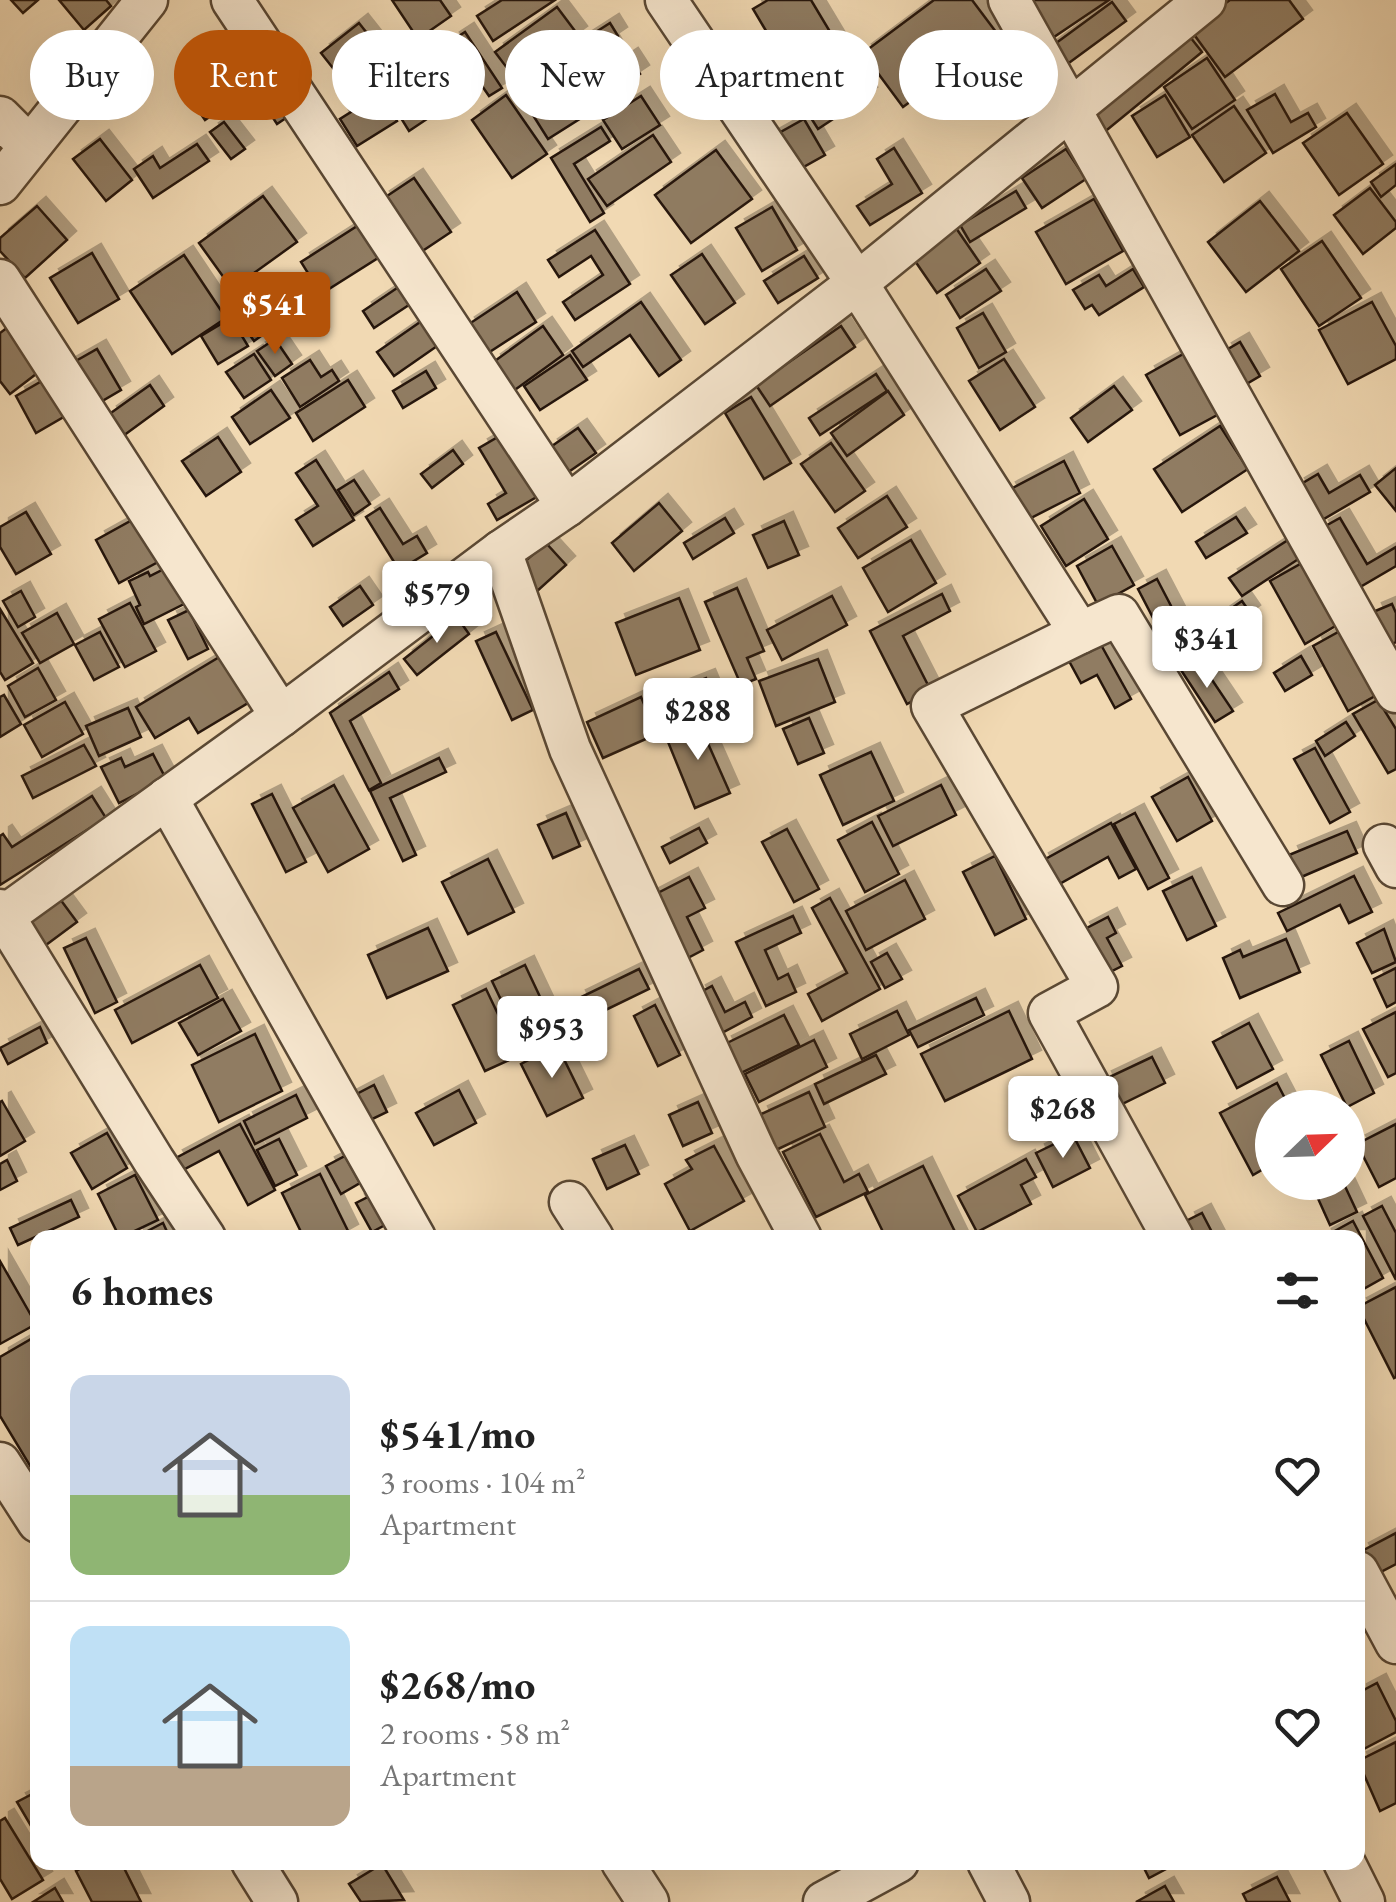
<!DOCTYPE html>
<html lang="en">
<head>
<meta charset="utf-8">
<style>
	body { margin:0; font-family:"EB Garamond",serif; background:#f6f6f6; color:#222; height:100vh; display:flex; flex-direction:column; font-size:38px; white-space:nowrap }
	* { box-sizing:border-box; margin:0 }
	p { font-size:32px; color:#767676 }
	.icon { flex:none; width:55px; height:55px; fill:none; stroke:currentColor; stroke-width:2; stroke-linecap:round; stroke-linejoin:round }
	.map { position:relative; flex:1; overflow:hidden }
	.drawer { position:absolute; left:30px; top:1230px; width:1335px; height:640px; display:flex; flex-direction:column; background:#fff; border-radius:20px; box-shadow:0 10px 40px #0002 }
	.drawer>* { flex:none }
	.guide { position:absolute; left:30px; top:30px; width:1338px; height:90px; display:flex; gap:20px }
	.needle { width:65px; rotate:67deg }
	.controls { position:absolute; left:1255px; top:1090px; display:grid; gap:20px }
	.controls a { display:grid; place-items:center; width:110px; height:110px; border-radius:50%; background:#fff; box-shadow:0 10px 40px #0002; font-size:50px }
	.price { position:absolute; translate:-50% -85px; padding:0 22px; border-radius:10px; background:#fff; color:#222; font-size:32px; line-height:65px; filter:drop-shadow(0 2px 5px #0008) }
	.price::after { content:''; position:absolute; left:50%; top:60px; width:30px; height:22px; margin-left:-15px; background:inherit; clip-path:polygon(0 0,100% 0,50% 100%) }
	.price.active { background:#b45309; color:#fff }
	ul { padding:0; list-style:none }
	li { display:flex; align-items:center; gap:30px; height:250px; padding:0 40px }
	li+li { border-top:2px solid #e0e0e0 }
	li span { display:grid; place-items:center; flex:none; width:280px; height:200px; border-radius:20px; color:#555 }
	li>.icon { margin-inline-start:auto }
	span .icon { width:120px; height:120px; fill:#fffc; stroke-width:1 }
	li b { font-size:42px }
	h2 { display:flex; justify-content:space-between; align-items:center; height:120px; padding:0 40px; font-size:42px }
	.tag { padding:0 35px; border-radius:45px; background:#fff; box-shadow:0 10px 40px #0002; font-size:35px; line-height:90px }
	.tag.active { background:#b45309; color:#fff }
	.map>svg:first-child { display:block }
	.building { fill:#907c62; stroke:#27170a; stroke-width:2.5; filter:url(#shadow) }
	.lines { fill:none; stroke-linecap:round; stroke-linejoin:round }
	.minor-casing { stroke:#5a4834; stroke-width:45 }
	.minor { stroke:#f6e6ce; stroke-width:40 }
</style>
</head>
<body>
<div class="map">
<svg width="1396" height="1902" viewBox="0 0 1396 1902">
	<defs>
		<filter id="shadow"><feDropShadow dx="9" dy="-9" stdDeviation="0" flood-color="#0004"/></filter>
	</defs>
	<rect width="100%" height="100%" fill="#f1d9b3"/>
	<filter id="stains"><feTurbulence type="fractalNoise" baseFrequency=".002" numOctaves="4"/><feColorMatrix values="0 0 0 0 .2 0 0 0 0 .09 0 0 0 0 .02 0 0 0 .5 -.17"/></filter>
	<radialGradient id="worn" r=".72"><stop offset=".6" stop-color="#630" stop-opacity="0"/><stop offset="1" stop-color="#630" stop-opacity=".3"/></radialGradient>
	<g class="building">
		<polygon points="11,0 38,0 23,13"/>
		<polygon points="59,0 106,0 111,6 84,30"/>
		<polygon points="392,0 440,0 451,16 418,39"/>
		<polygon points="502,0 555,0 493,41 477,16"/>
		<polygon points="768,0 811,0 850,65 803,93 753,9"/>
		<polygon points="934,0 972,0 999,36 903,107 863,53"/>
		<polygon points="1028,0 1109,0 1054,37"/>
		<polygon points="1230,0 1289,0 1303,19 1225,77 1190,29"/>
		<polygon points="1112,2 1126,21 1062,68 1048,49"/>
		<polygon points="557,7 578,35 516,80 495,52"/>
		<polygon points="359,23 397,71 359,101 321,53"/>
		<polygon points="610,23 618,36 609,42 617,56 585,77 568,50"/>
		<polygon points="465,32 502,88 489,96 451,41"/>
		<polygon points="1187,33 1202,52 1102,134 1087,115"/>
		<polygon points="234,39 263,80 205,120 185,91 220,66 212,54"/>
		<polygon points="629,57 640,74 607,96 596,79"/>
		<polygon points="554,58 568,80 578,73 585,84 575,91 589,113 548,139 514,85"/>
		<polygon points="1207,58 1235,100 1192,129 1164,87"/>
		<polygon points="401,78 427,119 409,131 383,89"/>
		<polygon points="855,78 868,96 818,129 806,110"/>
		<polygon points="271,87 289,116 277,124 258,95"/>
		<polygon points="381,93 397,121 357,146 340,119"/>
		<polygon points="1275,94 1291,122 1308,113 1316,127 1273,153 1247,110"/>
		<polygon points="506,95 547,154 512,178 472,120"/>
		<polygon points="1165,95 1190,137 1157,157 1132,116"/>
		<polygon points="641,96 660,125 622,149 603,120"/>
		<polygon points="1234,106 1266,153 1224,182 1192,135"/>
		<polygon points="1347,113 1383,164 1339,195 1303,143"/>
		<polygon points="804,119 825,155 791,174 770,138"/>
		<polygon points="224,122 245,149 231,159 210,132"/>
		<polygon points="601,127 610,141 574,164 604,213 590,222 551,158"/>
		<polygon points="653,135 671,162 607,206 588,179"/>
		<polygon points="100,139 132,180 106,201 73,159"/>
		<polygon points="197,144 209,161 153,198 134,169 153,156 160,168"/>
		<polygon points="894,148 922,193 870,225 857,206 892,184 877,159"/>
		<polygon points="1066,149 1086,179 1042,208 1022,178"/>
		<polygon points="716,150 752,199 691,243 655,195"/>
		<polygon points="1396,164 1396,185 1381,197 1371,182"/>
		<polygon points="414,178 451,232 418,254 381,200"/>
		<polygon points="1370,188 1396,222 1396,228 1363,254 1334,215"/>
		<polygon points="1016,191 1026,208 970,242 960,225"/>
		<polygon points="263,196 297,242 232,289 199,243"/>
		<polygon points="1094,199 1123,251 1066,284 1036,232"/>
		<polygon points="1260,201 1299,251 1246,292 1208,242"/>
		<polygon points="37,206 67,240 25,278 0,251 0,238"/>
		<polygon points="772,207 797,250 762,271 736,228"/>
		<polygon points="365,221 386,253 321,294 301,262"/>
		<polygon points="956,228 980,263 937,293 913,258"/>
		<polygon points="595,230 630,284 575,320 563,302 603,275 591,256 559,277 548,260"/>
		<polygon points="1322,241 1361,298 1319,326 1281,269"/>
		<polygon points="92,253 119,299 78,323 50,278"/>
		<polygon points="702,254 735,303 705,324 671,275"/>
		<polygon points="184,255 226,318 172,354 130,291"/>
		<polygon points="804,256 818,278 778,303 764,281"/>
		<polygon points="986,269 1001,291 960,318 946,295"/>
		<polygon points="1133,269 1144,287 1099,315 1092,305 1085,309 1073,290 1099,275 1106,286"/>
		<polygon points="403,284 415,301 374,328 363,311"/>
		<polygon points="517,292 536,322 485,355 466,326"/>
		<polygon points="258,300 265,311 254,319 264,334 254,341 236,315"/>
		<polygon points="641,302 681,360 659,376 630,335 583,367 572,351"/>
		<polygon points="1372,302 1396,346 1396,359 1348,384 1319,330"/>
		<polygon points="983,313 1006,352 979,368 957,328"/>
		<polygon points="231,318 248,346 218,364 201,336"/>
		<polygon points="423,320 440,344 394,376 377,352"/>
		<polygon points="543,326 563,355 512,392 492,363"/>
		<polygon points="841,326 855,347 770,406 756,385"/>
		<polygon points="8,327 40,371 10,394 0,381 0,333"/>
		<polygon points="275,339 292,364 275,376 257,351"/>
		<polygon points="1240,342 1260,376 1243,386 1223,352"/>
		<polygon points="97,349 121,390 92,407 67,366"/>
		<polygon points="1185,353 1219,414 1180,435 1146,375"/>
		<polygon points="254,354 271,380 244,398 226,372"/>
		<polygon points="570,355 587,380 540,410 524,386"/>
		<polygon points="1004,359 1035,407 1000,430 969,381"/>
		<polygon points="310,360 321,377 332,370 339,381 300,407 282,378"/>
		<polygon points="426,371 436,388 403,408 393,391"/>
		<polygon points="876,374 887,391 820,435 809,418"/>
		<polygon points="47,378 67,415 36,433 16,396"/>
		<polygon points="348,380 365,407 313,441 296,413"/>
		<polygon points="150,385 164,406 123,436 108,415"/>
		<polygon points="1114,386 1132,410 1088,442 1071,418"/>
		<polygon points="271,390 290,418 250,444 232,417"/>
		<polygon points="888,391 904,415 847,456 831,433"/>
		<polygon points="751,397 791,463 764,479 725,413"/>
		<polygon points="1220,426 1248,469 1182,512 1154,469"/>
		<polygon points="578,428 596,453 567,473 549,448"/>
		<polygon points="503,434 540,495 497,520 488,504 506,493 479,448"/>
		<polygon points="218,437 241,472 206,496 182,461"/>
		<polygon points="831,443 865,491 835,512 801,464"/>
		<polygon points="453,450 463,464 432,488 421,474"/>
		<polygon points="316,460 354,520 313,546 296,520 318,506 296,473"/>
		<polygon points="1064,461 1080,493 1023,522 1007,491"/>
		<polygon points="1396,468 1396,511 1375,485"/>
		<polygon points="1318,474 1329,493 1360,475 1370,492 1317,523 1296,487"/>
		<polygon points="354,480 370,504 354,515 338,490"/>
		<polygon points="887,496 907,527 858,558 838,528"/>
		<polygon points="1084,499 1108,539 1066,566 1041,526"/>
		<polygon points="659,503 682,531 634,571 612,543"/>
		<polygon points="380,508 403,544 417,536 427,553 399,570 366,517"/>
		<polygon points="26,512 51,554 16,574 0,547 0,527"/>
		<polygon points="1236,517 1247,533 1206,558 1196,542"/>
		<polygon points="725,518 734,533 693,559 684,543"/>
		<polygon points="1340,518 1367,564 1396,547 1396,566 1355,590 1320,529"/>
		<polygon points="134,519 158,562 119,583 96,540"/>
		<polygon points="784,521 799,555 768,568 753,535"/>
		<polygon points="911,540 936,583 888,612 863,568"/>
		<polygon points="1288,540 1300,558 1242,596 1229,578"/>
		<polygon points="546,543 566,565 535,593 515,570"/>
		<polygon points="1112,546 1134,585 1098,605 1077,566"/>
		<polygon points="1302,563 1337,625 1305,644 1270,581"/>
		<polygon points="168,567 186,603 144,624 136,607 140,605 129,581 148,572 150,576"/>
		<polygon points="1157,579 1182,627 1163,637 1138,589"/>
		<polygon points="360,586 373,605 343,626 330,607"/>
		<polygon points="737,588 764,651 747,658 756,679 741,685 705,602"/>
		<polygon points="21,591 35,617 18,627 3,601"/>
		<polygon points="942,594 950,611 903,636 931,691 907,704 870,631"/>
		<polygon points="832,596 847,625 782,660 767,630"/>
		<polygon points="679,598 700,650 636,675 616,623"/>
		<polygon points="1242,601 1251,614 1186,660 1176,647"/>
		<polygon points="130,603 156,651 125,667 99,619"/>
		<polygon points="1392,604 1396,613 1396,642 1388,646 1373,612"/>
		<polygon points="0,609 33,663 5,680 0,672"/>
		<polygon points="189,610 208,649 188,659 168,620"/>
		<polygon points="57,613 74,644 40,663 22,633"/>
		<polygon points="457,617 469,634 417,675 404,659"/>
		<polygon points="1340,631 1375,696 1348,711 1313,646"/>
		<polygon points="100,632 119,667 94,680 75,645"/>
		<polygon points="496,632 533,710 512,720 476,641"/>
		<polygon points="1100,643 1131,699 1115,708 1097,675 1081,683 1069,661"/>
		<polygon points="221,656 248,703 198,733 189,718 155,738 136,707"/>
		<polygon points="1301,656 1312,675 1285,691 1274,673"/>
		<polygon points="818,659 835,702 776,726 759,681"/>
		<polygon points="1198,659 1233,711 1215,722 1181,670"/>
		<polygon points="38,668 56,700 25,717 8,686"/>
		<polygon points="389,672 399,689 350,721 381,783 369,790 330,713"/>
		<polygon points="706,678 719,709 660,732 648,701"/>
		<polygon points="4,695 21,724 0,737 0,697"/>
		<polygon points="641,697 657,734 603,758 587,722"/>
		<polygon points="1378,700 1396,729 1396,769 1388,773 1353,714"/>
		<polygon points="65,702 83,734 42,757 24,725"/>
		<polygon points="128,708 141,737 99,756 86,726"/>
		<polygon points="809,718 824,753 798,764 783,729"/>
		<polygon points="708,719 715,735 706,739 730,793 695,808 666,737"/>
		<polygon points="1346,722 1355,736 1325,756 1316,741"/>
		<polygon points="84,745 96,766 33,798 22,776"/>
		<polygon points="1315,748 1350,812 1330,823 1294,759"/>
		<polygon points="871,752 894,801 843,825 820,775"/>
		<polygon points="153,754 166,779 119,803 101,767 121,758 125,767"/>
		<polygon points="439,758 446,772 390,798 416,855 403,861 370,791"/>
		<polygon points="1188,777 1212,821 1177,841 1152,797"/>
		<polygon points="334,785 369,849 328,872 293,808"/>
		<polygon points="941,785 956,815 893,846 878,816"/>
		<polygon points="272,794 306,862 286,872 252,804"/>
		<polygon points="92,796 106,818 0,885 0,836 3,834 12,847"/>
		<polygon points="566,813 580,846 553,858 538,825"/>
		<polygon points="1135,813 1169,878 1148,889 1114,824"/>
		<polygon points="872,822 899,874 865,892 838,840"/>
		<polygon points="1111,823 1136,869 1119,878 1108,857 1054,887 1040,862"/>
		<polygon points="699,828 707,843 670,863 662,847"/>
		<polygon points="787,829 819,889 794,902 762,842"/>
		<polygon points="1347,831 1357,853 1299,878 1289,855"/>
		<polygon points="995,856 1026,919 995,935 963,872"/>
		<polygon points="488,859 514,912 468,934 442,882"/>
		<polygon points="1354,876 1372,912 1349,923 1340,905 1287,931 1278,913"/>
		<polygon points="689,877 705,908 687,917 703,950 682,961 650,897"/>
		<polygon points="1192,877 1216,926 1187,940 1163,891"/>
		<polygon points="905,880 925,919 866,950 846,911"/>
		<polygon points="830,898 880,989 822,1021 808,994 847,973 812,908"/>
		<polygon points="60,899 77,922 46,945 29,923"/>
		<polygon points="793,916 801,933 765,950 778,979 788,974 796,992 766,1006 736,942"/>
		<polygon points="1108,917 1116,933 1107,938 1122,966 1104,975 1081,931"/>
		<polygon points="428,928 448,971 387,998 368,955"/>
		<polygon points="1384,929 1396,962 1372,973 1357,943"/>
		<polygon points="86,938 117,1002 95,1013 64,948"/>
		<polygon points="1286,939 1300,972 1240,998 1223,958 1240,950 1243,957"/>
		<polygon points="887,953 902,979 885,988 871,962"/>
		<polygon points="200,965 218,998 132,1043 115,1010"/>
		<polygon points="525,965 558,1035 525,1050 492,981"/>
		<polygon points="1396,968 1396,1002 1387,1007 1374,979"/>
		<polygon points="639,969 649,989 587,1019 577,999"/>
		<polygon points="712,986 725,1012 745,1002 752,1017 718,1035 697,994"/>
		<polygon points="486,989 518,1056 485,1071 453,1005"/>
		<polygon points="976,998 984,1015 918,1047 909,1030"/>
		<polygon points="223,999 241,1031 198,1055 179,1023"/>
		<polygon points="655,1005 680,1055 658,1066 634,1016"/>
		<polygon points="897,1011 909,1035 862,1059 850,1034"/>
		<polygon points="1009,1011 1032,1059 945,1101 921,1054"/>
		<polygon points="1396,1012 1396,1073 1388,1077 1363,1029"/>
		<polygon points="784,1015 799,1045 737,1075 723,1045"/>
		<polygon points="1249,1023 1273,1069 1237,1088 1213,1042"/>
		<polygon points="40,1027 47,1043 8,1064 0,1048"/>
		<polygon points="255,1034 282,1091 219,1122 192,1065"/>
		<polygon points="814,1040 827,1067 759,1102 745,1074"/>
		<polygon points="1349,1041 1374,1093 1347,1107 1321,1055"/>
		<polygon points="557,1045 583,1098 547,1116 521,1064"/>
		<polygon points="876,1055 886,1074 824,1104 815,1084"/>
		<polygon points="1152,1057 1165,1083 1116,1107 1103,1080"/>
		<polygon points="1277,1083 1290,1108 1272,1108 1272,1164 1253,1175 1220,1113"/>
		<polygon points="374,1085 387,1112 360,1125 347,1099"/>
		<polygon points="459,1090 476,1123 434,1145 416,1113"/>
		<polygon points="809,1092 825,1127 776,1150 759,1115"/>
		<polygon points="296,1095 307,1118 255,1144 244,1121"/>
		<polygon points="2,1101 25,1141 0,1156 0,1102"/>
		<polygon points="698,1102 712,1133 683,1146 669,1115"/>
		<polygon points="240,1124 275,1190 248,1205 219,1151 181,1171 174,1159"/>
		<polygon points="1396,1124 1396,1178 1379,1187 1357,1144"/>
		<polygon points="107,1133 127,1168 92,1189 71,1153"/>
		<polygon points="820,1134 844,1182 859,1174 868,1192 816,1217 783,1152"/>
		<polygon points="1073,1135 1090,1168 1053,1187 1036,1153"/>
		<polygon points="279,1139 297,1175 275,1186 257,1150"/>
		<polygon points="625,1145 639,1174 607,1189 593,1159"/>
		<polygon points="714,1146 744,1201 690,1231 665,1184 692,1169 686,1160"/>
		<polygon points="345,1156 360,1183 341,1194 326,1166"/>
		<polygon points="1026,1159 1036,1177 1021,1185 1031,1204 977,1232 958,1196"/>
		<polygon points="7,1160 17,1181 0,1190 0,1164"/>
		<polygon points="923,1166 958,1238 886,1238 865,1195"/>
		<polygon points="320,1174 349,1233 340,1238 304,1238 282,1193"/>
		<polygon points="135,1175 158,1220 120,1238 98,1194"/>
		<polygon points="1343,1182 1357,1212 1330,1225 1311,1183"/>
		<polygon points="370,1196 385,1225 372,1232 356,1203"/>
		<polygon points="71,1200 79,1217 18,1245 10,1228"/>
		<polygon points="1382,1206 1396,1233 1396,1280 1363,1216"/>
		<polygon points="1202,1213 1215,1238 1194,1238 1186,1221"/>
		<polygon points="1353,1221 1383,1278 1358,1292 1358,1238 1322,1238"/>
		<polygon points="163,1223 170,1238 134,1238"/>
		<polygon points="0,1261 36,1324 0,1344"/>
		<polygon points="1396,1287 1396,1377 1394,1378 1358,1307"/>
		<polygon points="38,1335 38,1479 0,1416 0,1357"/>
		<polygon points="1396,1533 1396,1564 1373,1576 1360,1552"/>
		<polygon points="1377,1683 1396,1721 1396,1732 1358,1752 1358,1693"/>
		<polygon points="1396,1742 1396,1803 1380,1811 1358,1761"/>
		<polygon points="38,1791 38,1838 17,1802"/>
		<polygon points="5,1818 43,1880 12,1899 0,1879 0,1821"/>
		<polygon points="93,1862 121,1862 141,1902 92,1902 76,1871"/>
		<polygon points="1141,1862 1168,1862 1170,1867 1149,1878"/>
		<polygon points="382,1864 404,1900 361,1902 349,1884"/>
		<polygon points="1277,1877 1290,1902 1247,1902 1243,1894"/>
		<polygon points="1165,1886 1174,1902 1136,1902"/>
		<polygon points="55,1888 63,1902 33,1902"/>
	</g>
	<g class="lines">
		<defs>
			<g id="minor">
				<polyline points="232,0 567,506"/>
				<polyline points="666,0 857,283 1080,633 932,706 1097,987 1049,1013 1173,1238"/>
				<polyline points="1009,0 1396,692"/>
				<polyline points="0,117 28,145"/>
				<polyline points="0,184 147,0"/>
				<polyline points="0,280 281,716"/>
				<polyline points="501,551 570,749 756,1154 801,1238"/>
				<polyline points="1080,633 1119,615 1283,885"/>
				<polyline points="167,798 415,1238"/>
				<polyline points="1384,845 1396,867"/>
				<polyline points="0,910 154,1161 205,1238"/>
				<polyline points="0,919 281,716 501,551 567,506 857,283 1205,0"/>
				<polyline points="570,1202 593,1238"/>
				<polyline points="0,1463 38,1522"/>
				<polyline points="1358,1572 1396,1643"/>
				<polyline points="252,1862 277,1902"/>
				<polyline points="622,1862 648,1902"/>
				<polyline points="988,1862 1009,1902"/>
				<polyline points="1344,1862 1364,1902"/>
				<polyline points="824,1902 898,1862"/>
			</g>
		</defs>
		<use href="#minor" class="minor-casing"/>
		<use href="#minor" class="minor"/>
	</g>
	<rect width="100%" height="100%" filter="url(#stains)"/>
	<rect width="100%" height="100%" fill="url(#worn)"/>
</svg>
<div class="controls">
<a><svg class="needle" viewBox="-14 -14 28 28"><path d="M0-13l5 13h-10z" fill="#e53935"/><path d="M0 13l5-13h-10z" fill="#767676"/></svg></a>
</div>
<b class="price active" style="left:275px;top:357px">$541</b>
<b class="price" style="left:437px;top:646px">$579</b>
<b class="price" style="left:1207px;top:691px">$341</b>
<b class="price" style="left:698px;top:763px">$288</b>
<b class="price" style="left:552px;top:1081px">$953</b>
<b class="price" style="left:1063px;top:1161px">$268</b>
<div class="guide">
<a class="tag">Buy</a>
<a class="tag active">Rent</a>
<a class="tag">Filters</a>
<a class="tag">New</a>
<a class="tag">Apartment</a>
<a class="tag">House</a>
</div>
<section class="drawer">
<h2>6 homes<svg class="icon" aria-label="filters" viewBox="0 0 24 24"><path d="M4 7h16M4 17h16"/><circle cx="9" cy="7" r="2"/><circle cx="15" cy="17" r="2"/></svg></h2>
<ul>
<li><span style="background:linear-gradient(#c9d6e8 60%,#8fb573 0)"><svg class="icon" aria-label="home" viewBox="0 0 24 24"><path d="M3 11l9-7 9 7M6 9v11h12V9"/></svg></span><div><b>$541/mo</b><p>3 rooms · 104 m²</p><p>Apartment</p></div><svg class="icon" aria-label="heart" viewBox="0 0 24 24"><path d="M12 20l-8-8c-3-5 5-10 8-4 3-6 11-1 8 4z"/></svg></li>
<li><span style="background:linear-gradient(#bfe0f5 70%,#b9a48a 0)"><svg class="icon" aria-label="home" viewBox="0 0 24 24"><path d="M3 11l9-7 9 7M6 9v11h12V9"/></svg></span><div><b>$268/mo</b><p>2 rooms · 58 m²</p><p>Apartment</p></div><svg class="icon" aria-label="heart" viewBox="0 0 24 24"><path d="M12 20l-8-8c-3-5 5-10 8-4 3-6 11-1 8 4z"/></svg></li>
</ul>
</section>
</div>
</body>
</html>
